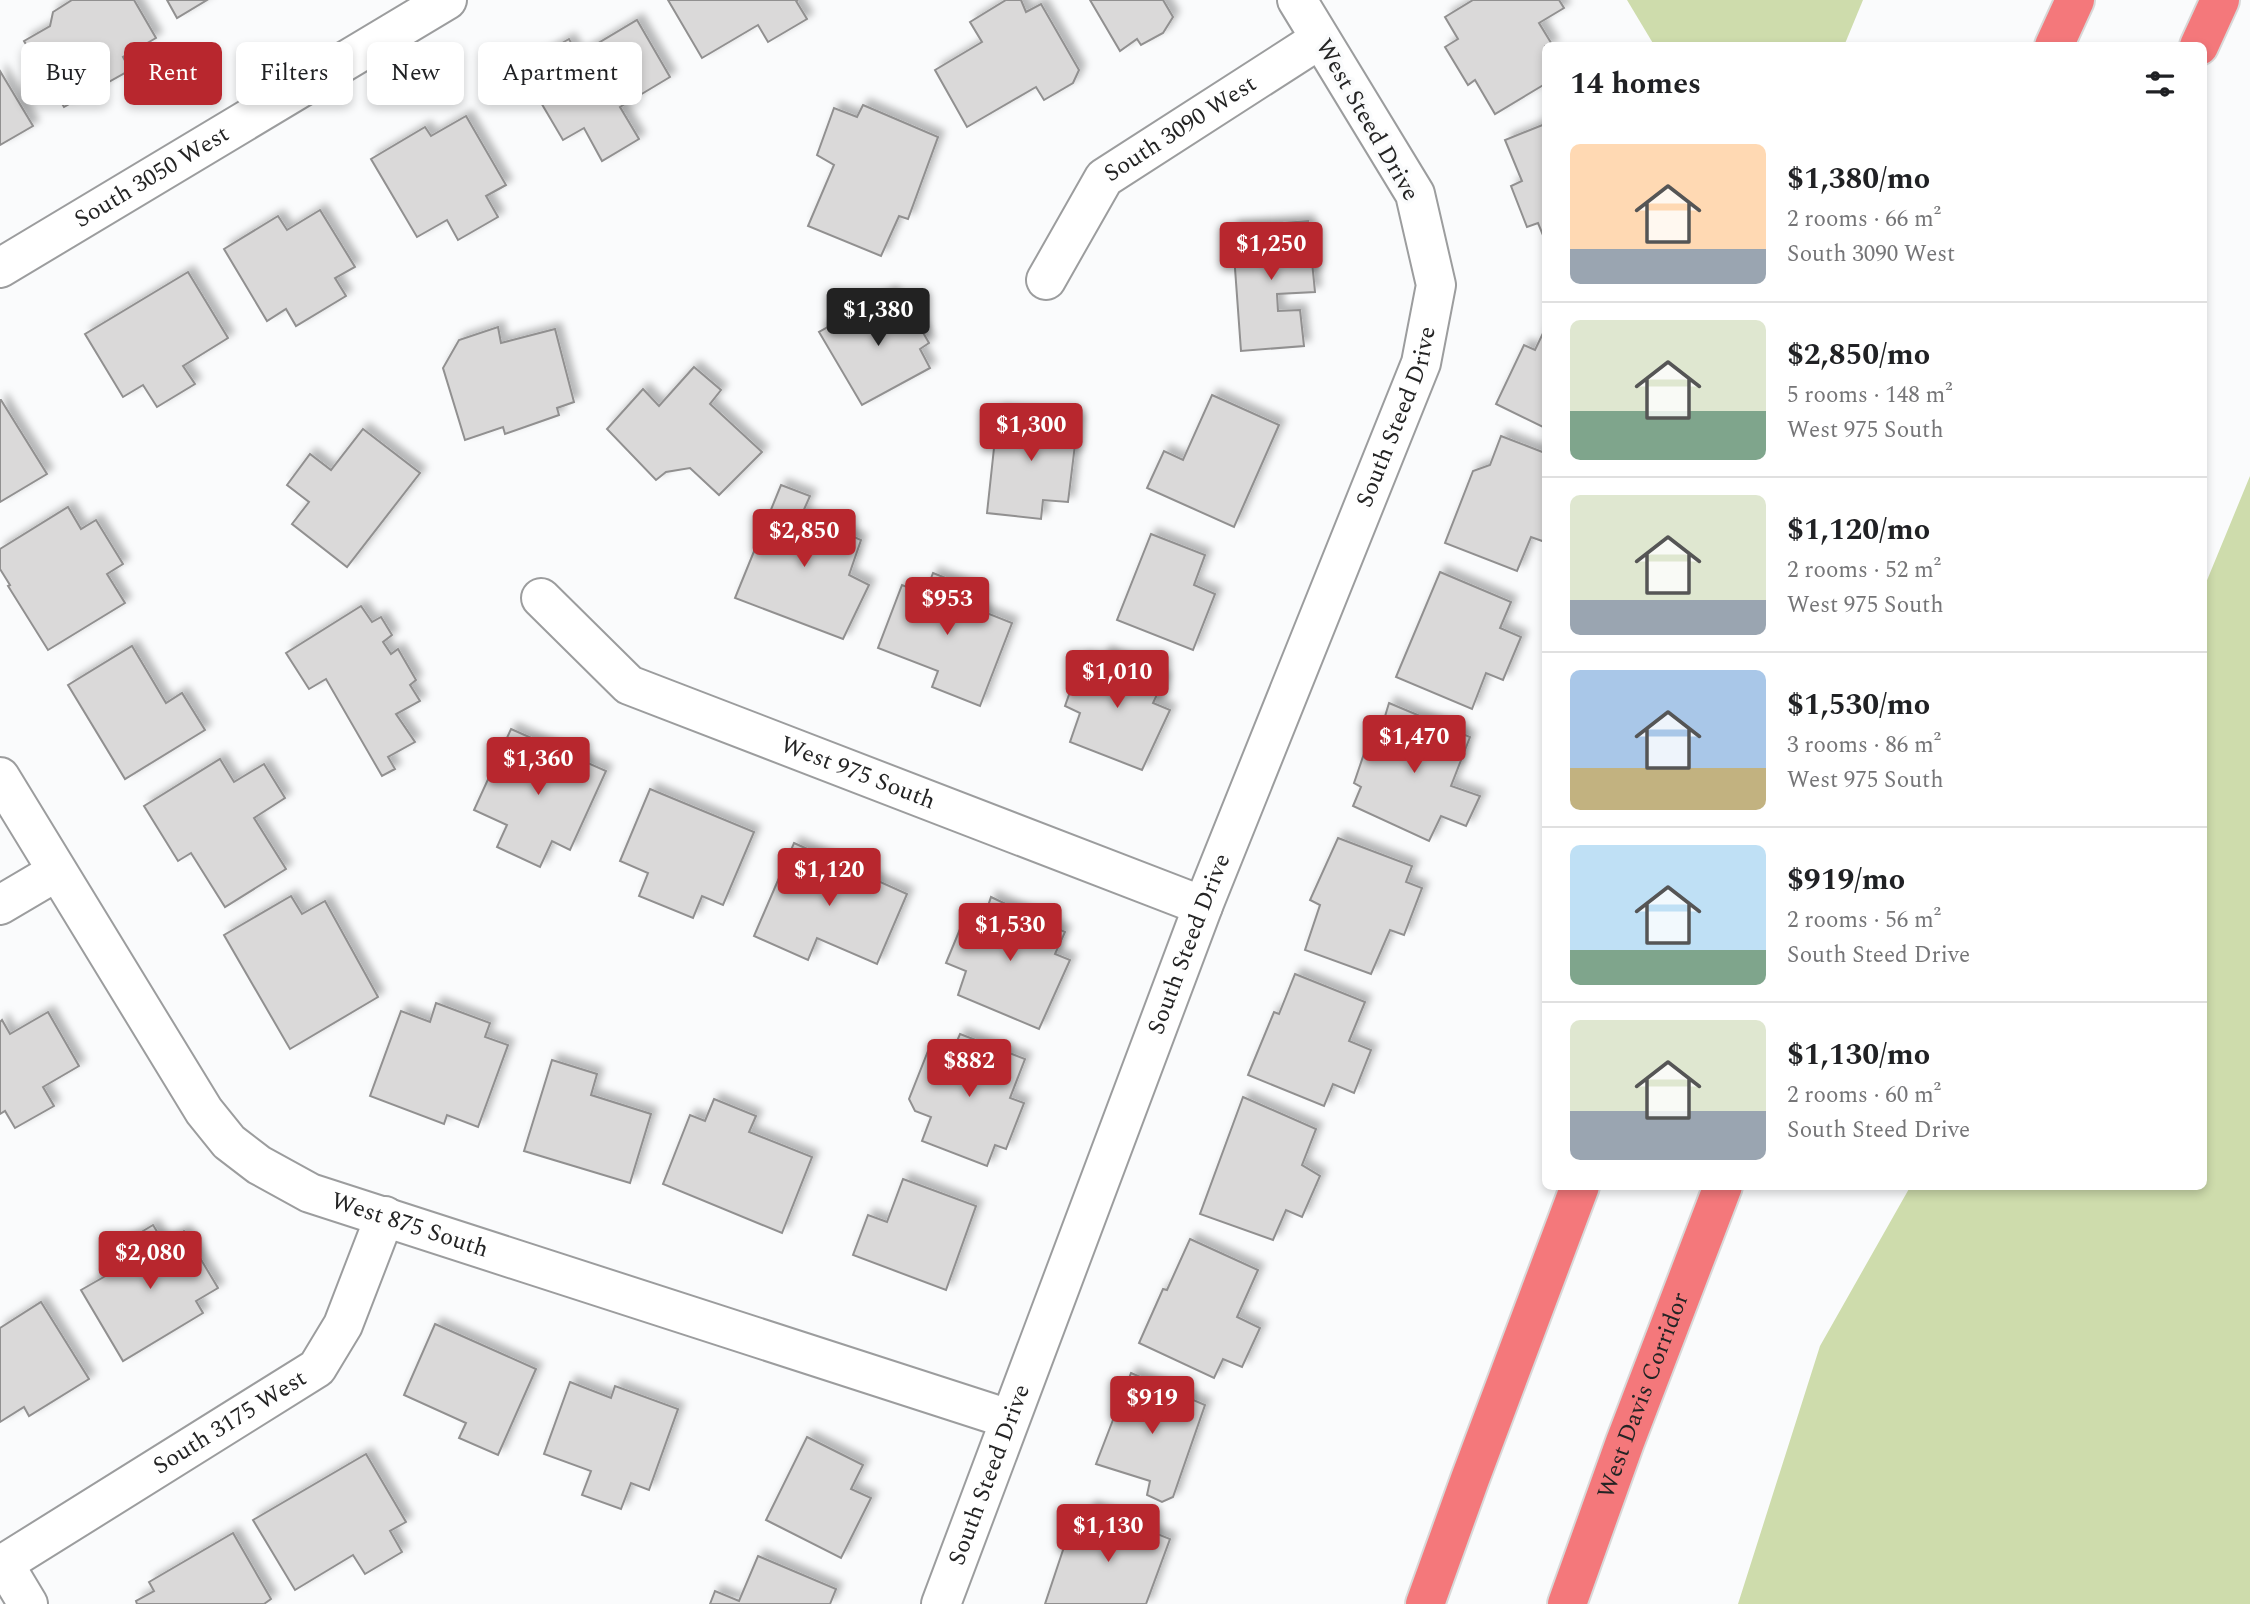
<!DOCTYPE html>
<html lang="en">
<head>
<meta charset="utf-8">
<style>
	body { margin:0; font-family:Spectral,serif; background:#f6f6f6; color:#202124; height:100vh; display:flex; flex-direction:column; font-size:26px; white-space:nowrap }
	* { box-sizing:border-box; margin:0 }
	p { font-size:23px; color:#757577 }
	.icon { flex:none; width:38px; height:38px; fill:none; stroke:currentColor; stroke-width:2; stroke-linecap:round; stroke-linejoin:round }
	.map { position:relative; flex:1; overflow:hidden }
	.side { position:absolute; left:1542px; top:42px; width:665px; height:1148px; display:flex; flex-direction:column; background:#fff; border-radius:10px; box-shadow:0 4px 10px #0003 }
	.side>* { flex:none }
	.hud { position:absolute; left:21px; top:42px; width:665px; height:63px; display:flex; gap:14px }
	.price { position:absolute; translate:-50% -60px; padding:0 16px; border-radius:7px; background:#b8272e; color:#fff; font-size:23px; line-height:46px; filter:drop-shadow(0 2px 4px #0008) }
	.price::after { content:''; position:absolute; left:50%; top:42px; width:21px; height:16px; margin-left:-10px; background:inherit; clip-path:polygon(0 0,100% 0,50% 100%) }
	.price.on { background:#222; color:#fff }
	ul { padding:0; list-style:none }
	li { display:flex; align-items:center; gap:21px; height:175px; padding:0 28px }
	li+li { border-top:2px solid #e0e0e0 }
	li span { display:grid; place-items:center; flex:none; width:196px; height:140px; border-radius:10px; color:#555 }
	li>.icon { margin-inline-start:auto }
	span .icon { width:84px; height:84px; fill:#fffc; stroke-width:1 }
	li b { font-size:30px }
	h2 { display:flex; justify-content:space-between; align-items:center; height:84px; padding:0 28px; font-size:30px }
	.tag { padding:0 24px; border-radius:10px; background:#fff; box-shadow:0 4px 10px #0003; font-size:24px; line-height:63px }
	.tag.on { background:#b8272e; color:#fff }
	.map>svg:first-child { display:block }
	.green { fill:#cedcac }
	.building { fill:#dad9d9; stroke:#919090; stroke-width:2; filter:url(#shadow) }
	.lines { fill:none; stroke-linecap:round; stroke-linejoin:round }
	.minor-casing { stroke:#9c9d9e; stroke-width:42 }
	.motorway-casing { stroke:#d8d8d8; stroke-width:42 }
	.minor { stroke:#fff; stroke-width:38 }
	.motorway { stroke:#f4787b; stroke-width:38 }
	.labels { text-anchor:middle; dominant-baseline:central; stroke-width:7; stroke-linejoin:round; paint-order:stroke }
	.street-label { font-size:24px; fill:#242424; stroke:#fafbfc }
</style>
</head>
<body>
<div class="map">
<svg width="2250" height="1604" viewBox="0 0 2250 1604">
	<defs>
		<filter id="shadow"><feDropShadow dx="6" dy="-6" stdDeviation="3.5" flood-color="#0004"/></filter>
	</defs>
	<rect width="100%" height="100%" fill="#fafbfc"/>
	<g class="green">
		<polygon points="1627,0 1863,0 1844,46 1654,45"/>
		<polygon points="2250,476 2250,1604 1738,1604 1820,1346 1910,1187 2203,1186 2203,590"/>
	</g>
	<g class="building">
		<polygon points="134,0 156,38 123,57 130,70 64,107 24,41 50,26 53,12 72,0"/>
		<polygon points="167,0 207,0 177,18"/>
		<polygon points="668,0 798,0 796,1 807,19 768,42 758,25 702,58"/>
		<polygon points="1006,0 1021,0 1026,12 1041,4 1079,70 1073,83 1044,100 1036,87 967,127 935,70 982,42 970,22"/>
		<polygon points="1090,0 1163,0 1173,17 1163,33 1141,45 1137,39 1120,51"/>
		<polygon points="1473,0 1559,0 1564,8 1539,23 1553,46 1545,46 1545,84 1495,114 1475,80 1468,85 1445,47 1458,39 1445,17"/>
		<polygon points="637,20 670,77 620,107 639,139 602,161 584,128 563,140 520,67 569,39 578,55"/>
		<polygon points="0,71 33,126 0,145"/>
		<polygon points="863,105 938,137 908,219 899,216 881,256 808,226 834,165 817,155 834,108 857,117"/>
		<polygon points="466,116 506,185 486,196 498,217 458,240 447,220 417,237 371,159 425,127 431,136"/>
		<polygon points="1545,124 1545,240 1538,223 1527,227 1511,186 1522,181 1505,140"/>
		<polygon points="320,210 355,267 335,278 346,296 296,326 286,309 267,321 224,249 278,216 287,230"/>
		<polygon points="1308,221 1315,292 1277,294 1278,311 1300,310 1304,346 1241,351 1232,227"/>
		<polygon points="188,272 228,338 183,366 195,384 157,407 143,385 123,397 85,334"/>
		<polygon points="891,292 901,310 909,308 929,343 920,349 930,368 862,405 819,332"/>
		<polygon points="498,327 501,343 555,329 574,402 557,408 559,415 505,434 503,427 465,440 443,368 459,340"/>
		<polygon points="1545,329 1545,428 1496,404 1524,345 1535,350"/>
		<polygon points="694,367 721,390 710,404 762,452 719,495 690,468 666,472 656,480 607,429 643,389 659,406"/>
		<polygon points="1212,395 1279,425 1234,527 1147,488 1164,451 1183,460"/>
		<polygon points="0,400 1,400 47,474 0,502"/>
		<polygon points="998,411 1078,420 1068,502 1043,500 1041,519 987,513"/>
		<polygon points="363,429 420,473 347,567 292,524 309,502 287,485 310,454 331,470"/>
		<polygon points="1501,436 1545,453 1545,542 1531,537 1517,571 1445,543 1473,471 1490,465"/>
		<polygon points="781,485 810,496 802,514 861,540 849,575 869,585 843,639 735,598"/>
		<polygon points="68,507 81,529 96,520 123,564 107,574 125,603 48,650 8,586 10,585 0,569 0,549"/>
		<polygon points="1151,534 1205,555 1194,585 1215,594 1193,650 1117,620"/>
		<polygon points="1440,572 1511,602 1500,628 1521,637 1503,680 1486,673 1472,709 1396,677"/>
		<polygon points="933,573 976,590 969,606 1012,623 980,706 932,687 938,671 878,648 902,585 925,594"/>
		<polygon points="361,606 372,622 381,617 392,635 383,642 391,654 398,649 416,680 410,685 420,701 396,714 415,742 388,757 395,769 382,776 326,679 309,689 286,653"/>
		<polygon points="132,646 166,703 182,693 205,730 125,779 68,685"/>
		<polygon points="1105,652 1164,680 1153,703 1170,710 1142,770 1070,742 1080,713 1065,706 1082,658 1099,665"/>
		<polygon points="1389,703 1470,737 1451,786 1480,796 1466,826 1441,816 1429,841 1353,806 1361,787 1354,783 1368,742 1376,746"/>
		<polygon points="511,729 606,771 570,850 552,841 540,867 497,847 507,825 474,810"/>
		<polygon points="220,759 234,782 264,764 285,798 254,818 286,869 225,907 191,853 178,861 144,806"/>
		<polygon points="650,789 754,832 723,905 702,896 693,918 639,896 648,873 620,861"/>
		<polygon points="1338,838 1412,866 1406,882 1422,888 1404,935 1390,930 1371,974 1305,950 1320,905 1310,900"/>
		<polygon points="794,843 907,894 877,964 817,938 808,960 754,936"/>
		<polygon points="291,896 302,914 325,901 378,997 290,1049 224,935"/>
		<polygon points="991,897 1065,932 1055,954 1070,960 1039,1029 958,995 966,971 946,963 965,917 983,921"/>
		<polygon points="1295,974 1365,1002 1349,1041 1371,1050 1354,1093 1333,1084 1324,1106 1248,1075 1274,1012 1279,1014"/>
		<polygon points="436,1003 490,1023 485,1037 508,1045 478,1127 447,1115 444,1124 370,1096 401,1011 430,1022"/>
		<polygon points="48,1012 79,1066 43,1087 54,1106 15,1128 5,1111 0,1114 0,1022 2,1020 10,1034"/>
		<polygon points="960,1034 1025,1059 1010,1098 1024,1103 1006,1149 995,1145 987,1166 922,1141 931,1117 915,1111 909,1099 928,1051 949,1060"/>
		<polygon points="552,1060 597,1074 591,1095 651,1114 630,1183 524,1151"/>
		<polygon points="1243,1097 1316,1129 1302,1165 1320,1176 1302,1217 1286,1210 1273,1240 1200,1214"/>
		<polygon points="714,1099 756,1116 749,1132 812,1157 782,1233 663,1184 690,1115 705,1121"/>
		<polygon points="903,1179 976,1206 946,1290 853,1255 868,1215 887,1222"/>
		<polygon points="153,1225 164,1243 184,1231 218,1288 196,1301 203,1313 123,1361 81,1290 123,1266 113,1249"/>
		<polygon points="1190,1239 1258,1270 1237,1317 1260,1328 1242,1367 1223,1359 1214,1378 1139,1343 1163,1289 1167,1290"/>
		<polygon points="41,1302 89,1379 29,1416 24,1407 0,1422 0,1328"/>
		<polygon points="435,1324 536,1369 498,1455 459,1438 466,1423 404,1395"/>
		<polygon points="1131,1373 1205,1405 1173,1497 1162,1502 1147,1495 1150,1481 1096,1464"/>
		<polygon points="570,1382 611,1398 615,1386 678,1409 649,1490 631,1483 621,1509 582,1495 591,1471 544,1454"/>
		<polygon points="807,1437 863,1465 851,1489 871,1498 841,1558 766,1520"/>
		<polygon points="366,1454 406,1522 390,1531 402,1552 365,1574 353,1555 295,1590 253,1520"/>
		<polygon points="1090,1507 1170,1539 1146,1604 1045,1604 1065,1544 1075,1548"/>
		<polygon points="233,1533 271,1599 264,1604 137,1604 136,1601 154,1591 149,1582"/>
		<polygon points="758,1556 836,1589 830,1604 710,1604 715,1591 739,1601"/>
	</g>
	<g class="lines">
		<defs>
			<g id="minor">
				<path id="s1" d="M 0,268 L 447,0"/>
				<path id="s2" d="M 1046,280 L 1104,178 L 1320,39"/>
				<path id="s3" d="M 541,598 L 629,685 L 1203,906"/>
				<path id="s4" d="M 0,777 L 204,1111 L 229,1142 L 259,1165 L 310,1193 L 1009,1419"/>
				<polyline points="0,905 56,872"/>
				<polyline points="4,1564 28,1604"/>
				<path id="s5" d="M 0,1566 L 317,1368 L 343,1325 L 385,1216"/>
				<path id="s6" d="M 941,1604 L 1203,906 L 1421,363 L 1436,285 L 1415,194 L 1297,0"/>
			</g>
			<g id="motorway">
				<polyline points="2054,46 2075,0"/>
				<polyline points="2199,46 2220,0"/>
				<polyline points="1425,1604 1470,1479 1580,1186"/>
				<path id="s7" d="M 1567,1604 L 1625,1442 L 1723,1186"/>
			</g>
		</defs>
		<use href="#minor" class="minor-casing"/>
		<use href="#motorway" class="motorway-casing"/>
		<use href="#minor" class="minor"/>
		<use href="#motorway" class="motorway"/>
	</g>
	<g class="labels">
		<g class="street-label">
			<text transform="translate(1367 120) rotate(60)">West Steed Drive</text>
			<text stroke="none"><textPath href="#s2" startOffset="208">South 3090 West</textPath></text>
			<text stroke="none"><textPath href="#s1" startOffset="177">South 3050 West</textPath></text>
			<text stroke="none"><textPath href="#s6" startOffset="1272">South Steed Drive</textPath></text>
			<text stroke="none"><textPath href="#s3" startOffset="369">West 975 South</textPath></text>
			<text stroke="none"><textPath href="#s6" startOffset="705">South Steed Drive</textPath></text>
			<text stroke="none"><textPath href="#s4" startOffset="632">West 875 South</textPath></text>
			<text stroke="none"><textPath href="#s7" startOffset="222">West Davis Corridor</textPath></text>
			<text stroke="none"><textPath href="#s5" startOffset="271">South 3175 West</textPath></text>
			<text stroke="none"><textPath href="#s6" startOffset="138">South Steed Drive</textPath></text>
		</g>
	</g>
</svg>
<b class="price" style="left:1271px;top:282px">$1,250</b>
<b class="price on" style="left:878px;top:348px">$1,380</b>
<b class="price" style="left:1031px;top:463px">$1,300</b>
<b class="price" style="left:804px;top:569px">$2,850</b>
<b class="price" style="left:947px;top:637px">$953</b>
<b class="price" style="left:1117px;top:710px">$1,010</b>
<b class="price" style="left:1414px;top:775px">$1,470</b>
<b class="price" style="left:538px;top:797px">$1,360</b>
<b class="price" style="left:829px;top:908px">$1,120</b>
<b class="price" style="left:1010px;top:963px">$1,530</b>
<b class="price" style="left:969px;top:1099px">$882</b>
<b class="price" style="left:150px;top:1291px">$2,080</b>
<b class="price" style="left:1152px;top:1436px">$919</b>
<b class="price" style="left:1108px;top:1564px">$1,130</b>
<div class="hud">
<a class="tag">Buy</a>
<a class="tag on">Rent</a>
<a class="tag">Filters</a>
<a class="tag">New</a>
<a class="tag">Apartment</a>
</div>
<section class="side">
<h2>14 homes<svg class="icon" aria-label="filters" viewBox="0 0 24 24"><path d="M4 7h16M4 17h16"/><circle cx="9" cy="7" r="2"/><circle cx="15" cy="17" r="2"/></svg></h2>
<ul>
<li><span style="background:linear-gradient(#ffd9b3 75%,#9aa5b1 0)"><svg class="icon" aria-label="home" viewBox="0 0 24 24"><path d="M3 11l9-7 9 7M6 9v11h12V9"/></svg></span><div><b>$1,380/mo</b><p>2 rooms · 66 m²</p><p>South 3090 West</p></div></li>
<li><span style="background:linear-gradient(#dfe7d0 65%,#7fa58c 0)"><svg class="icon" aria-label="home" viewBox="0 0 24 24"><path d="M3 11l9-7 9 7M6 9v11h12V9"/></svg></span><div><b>$2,850/mo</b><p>5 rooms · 148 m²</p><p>West 975 South</p></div></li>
<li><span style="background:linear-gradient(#dfe7d0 75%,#9aa5b1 0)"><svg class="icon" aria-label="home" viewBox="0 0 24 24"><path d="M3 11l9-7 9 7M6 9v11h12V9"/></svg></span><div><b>$1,120/mo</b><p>2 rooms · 52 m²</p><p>West 975 South</p></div></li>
<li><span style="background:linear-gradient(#a9c7e8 70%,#c2b280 0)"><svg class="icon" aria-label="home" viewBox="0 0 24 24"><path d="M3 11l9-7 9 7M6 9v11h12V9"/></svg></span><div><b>$1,530/mo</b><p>3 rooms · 86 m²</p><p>West 975 South</p></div></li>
<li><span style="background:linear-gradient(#bfe0f5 75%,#7fa58c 0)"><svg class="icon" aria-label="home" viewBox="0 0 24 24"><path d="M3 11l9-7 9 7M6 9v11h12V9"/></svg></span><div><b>$919/mo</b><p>2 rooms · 56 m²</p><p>South Steed Drive</p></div></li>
<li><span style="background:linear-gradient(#dfe7d0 65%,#9aa5b1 0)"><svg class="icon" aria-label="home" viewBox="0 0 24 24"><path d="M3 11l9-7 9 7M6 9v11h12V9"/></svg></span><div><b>$1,130/mo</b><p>2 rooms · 60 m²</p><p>South Steed Drive</p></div></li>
</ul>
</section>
</div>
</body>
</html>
